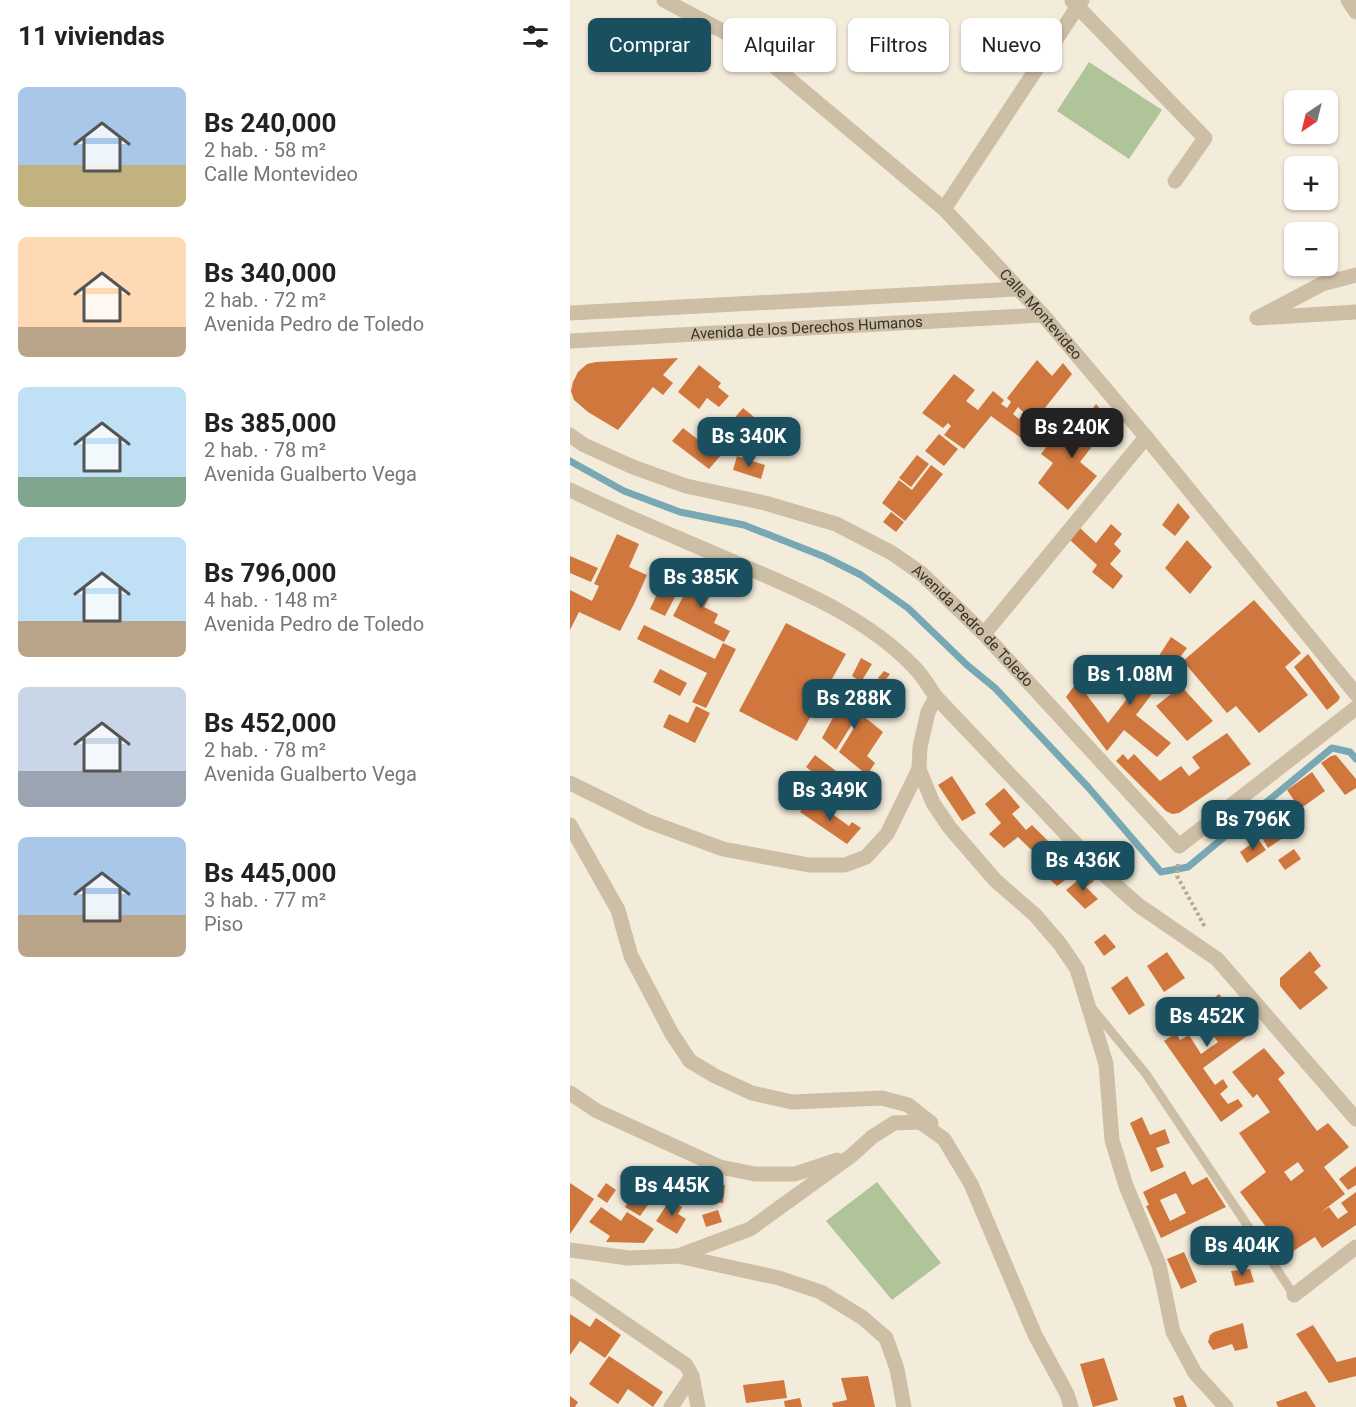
<!DOCTYPE html>
<html lang="es">
<head>
<meta charset="utf-8">
<style>
	body { margin:0; font-family:Roboto,sans-serif; background:#f2f2f2; color:#222; height:100vh; display:flex; flex-direction:column; font-size:22px; white-space:nowrap }
	* { box-sizing:border-box; margin:0 }
	p { font-size:20px; color:#767676 }
	.icon { flex:none; width:33px; height:33px; fill:none; stroke:currentColor; stroke-width:2; stroke-linecap:round; stroke-linejoin:round }
	.map { position:relative; flex:1; overflow:hidden }
	.panel { display:flex; flex-direction:column; background:#fff; width:570px }
	.panel>* { flex:none }
	.hud { position:absolute; left:18px; top:18px; width:570px; height:54px; display:flex; gap:12px }
	.needle { width:39px; rotate:215deg }
	.buttons { position:absolute; left:714px; top:90px; display:grid; gap:12px }
	.buttons a { display:grid; place-items:center; width:54px; height:54px; border-radius:9px; background:#fff; box-shadow:0 2px 4px #0004; font-size:30px }
	.price { position:absolute; translate:-50% -51px; padding:0 14px; border-radius:12px; background:#194f5e; color:#fff; font-size:20px; line-height:39px; filter:drop-shadow(0 2px 3px #0008) }
	.price::after { content:''; position:absolute; left:50%; top:36px; width:18px; height:14px; margin-left:-9px; background:inherit; clip-path:polygon(0 0,100% 0,50% 100%) }
	.price.selected { background:#222; color:#fff }
	ul { padding:0; list-style:none }
	li { display:flex; align-items:center; gap:18px; height:150px; padding:0 18px }
	li span { display:grid; place-items:center; flex:none; width:168px; height:120px; border-radius:9px; color:#555 }
	li>.icon { margin-inline-start:auto }
	span .icon { width:72px; height:72px; fill:#fffc; stroke-width:1 }
	li b { font-size:26px }
	h2 { display:flex; justify-content:space-between; align-items:center; height:72px; padding:0 18px; font-size:26px }
	.chip { padding:0 21px; border-radius:9px; background:#fff; box-shadow:0 2px 4px #0004; font-size:21px; line-height:54px }
	.chip.selected { background:#194f5e; color:#fff }
	main { display:flex; flex:1; min-height:0 }
	.map>svg:first-child { display:block }
	.green { fill:#b0c49a }
	.lines { fill:none; stroke-linecap:round; stroke-linejoin:round }
	.stream { stroke:#78a8b4; stroke-width:7 }
	.building { fill:#d0773e; fill-rule:evenodd }
	.path { stroke:#b9a890; stroke-width:4; stroke-dasharray:3 3; stroke-linecap:butt }
	.service { stroke:#cdbea6; stroke-width:9 }
	.minor { stroke:#cdbea6; stroke-width:15 }
	.tertiary { stroke:#cdbea6; stroke-width:15 }
	.labels { text-anchor:middle; dominant-baseline:central; stroke-width:5; stroke-linejoin:round; paint-order:stroke }
	.street-label { font-size:15px; fill:#393028; stroke:#fbf5e8 }
</style>
</head>
<body>
<main>
<section class="panel">
<h2>11 viviendas<svg class="icon" aria-label="filters" viewBox="0 0 24 24"><path d="M4 7h16M4 17h16"/><circle cx="9" cy="7" r="2"/><circle cx="15" cy="17" r="2"/></svg></h2>
<ul>
<li><span style="background:linear-gradient(#a9c7e8 65%,#c2b280 0)"><svg class="icon" aria-label="home" viewBox="0 0 24 24"><path d="M3 11l9-7 9 7M6 9v11h12V9"/></svg></span><div><b>Bs 240,000</b><p>2 hab. · 58 m²</p><p>Calle Montevideo</p></div></li>
<li><span style="background:linear-gradient(#ffd9b3 75%,#b9a48a 0)"><svg class="icon" aria-label="home" viewBox="0 0 24 24"><path d="M3 11l9-7 9 7M6 9v11h12V9"/></svg></span><div><b>Bs 340,000</b><p>2 hab. · 72 m²</p><p>Avenida Pedro de Toledo</p></div></li>
<li><span style="background:linear-gradient(#bfe0f5 75%,#7fa58c 0)"><svg class="icon" aria-label="home" viewBox="0 0 24 24"><path d="M3 11l9-7 9 7M6 9v11h12V9"/></svg></span><div><b>Bs 385,000</b><p>2 hab. · 78 m²</p><p>Avenida Gualberto Vega</p></div></li>
<li><span style="background:linear-gradient(#bfe0f5 70%,#b9a48a 0)"><svg class="icon" aria-label="home" viewBox="0 0 24 24"><path d="M3 11l9-7 9 7M6 9v11h12V9"/></svg></span><div><b>Bs 796,000</b><p>4 hab. · 148 m²</p><p>Avenida Pedro de Toledo</p></div></li>
<li><span style="background:linear-gradient(#c9d6e8 70%,#9aa5b1 0)"><svg class="icon" aria-label="home" viewBox="0 0 24 24"><path d="M3 11l9-7 9 7M6 9v11h12V9"/></svg></span><div><b>Bs 452,000</b><p>2 hab. · 78 m²</p><p>Avenida Gualberto Vega</p></div></li>
<li><span style="background:linear-gradient(#a9c7e8 65%,#b9a48a 0)"><svg class="icon" aria-label="home" viewBox="0 0 24 24"><path d="M3 11l9-7 9 7M6 9v11h12V9"/></svg></span><div><b>Bs 445,000</b><p>3 hab. · 77 m²</p><p>Piso</p></div></li>
</ul>
</section>
<div class="map">
<svg width="786" height="1407" viewBox="0 0 786 1407">
	<rect width="100%" height="100%" fill="#f4ecdb"/>
	<g class="green">
		<polygon points="519,62 592,110 559,159 487,111"/>
		<polygon points="307,1182 371,1263 322,1300 256,1221"/>
	</g>
	<g class="lines">
		<polyline class="stream" points="0,461 54,491 110,512 174,525 255,557 291,575 338,608 397,665 425,688 518,787 591,872 618,867 762,748 780,752 786,759"/>
	</g>
	<g class="building">
		<polygon points="108,358 93,375 103,383 93,395 83,387 48,430 18,412 4,400 1,391 3,382 8,372 17,364 26,362"/>
		<path d="M 467,360 L 482,376 L 493,363 L 502,374 L 451,438 L 421,416 L 394,449 L 374,435 L 381,426 L 378,423 L 373,428 L 352,413 L 384,374 L 405,390 L 396,401 L 408,410 L 423,391 L 434,400 L 431,404 L 437,408 L 441,402 L 437,398 ZM 448,407 L 454,413 L 449,419 L 443,414 Z"/>
		<polygon points="129,365 151,383 148,387 159,396 149,407 137,398 129,409 108,392"/>
		<polygon points="526,404 541,422 510,462 527,476 498,510 468,483 483,463 471,454 493,425 505,434"/>
		<polygon points="173,408 184,417 139,469 102,441 113,428 139,448"/>
		<polygon points="369,434 388,449 374,466 355,451"/>
		<polygon points="347,455 359,464 341,487 329,478"/>
		<polygon points="167,456 195,465 191,479 163,470"/>
		<polygon points="361,465 373,474 335,521 312,503 329,480 342,490"/>
		<polygon points="608,503 620,517 605,536 592,525"/>
		<polygon points="321,512 334,522 326,532 313,522"/>
		<polygon points="541,524 552,534 544,544 551,551 540,564 553,576 543,589 522,572 527,565 500,540 510,528 526,543"/>
		<polygon points="47,534 69,544 59,567 77,575 64,604 50,631 9,612 0,630 0,590 22,601 29,586 24,584"/>
		<polygon points="617,540 642,567 620,594 595,568"/>
		<polygon points="0,556 28,568 21,582 0,573"/>
		<polygon points="137,570 150,577 134,607 148,614 144,623 160,631 154,642 103,616 117,589 126,593"/>
		<polygon points="92,583 108,591 95,616 80,609"/>
		<polygon points="684,600 731,653 715,667 738,695 689,733 666,706 657,713 613,661"/>
		<polygon points="216,623 276,654 227,741 169,711"/>
		<polygon points="74,625 145,659 153,643 166,649 136,708 122,702 137,673 67,639"/>
		<polygon points="601,637 617,648 566,715 601,743 587,757 554,730 537,751 496,697 507,682 538,723 580,670"/>
		<polygon points="738,654 770,697 768,701 757,710 724,667"/>
		<polygon points="291,658 302,664 291,682 282,676"/>
		<polygon points="90,669 117,683 110,696 83,682"/>
		<polygon points="314,671 320,674 314,682 308,678"/>
		<polygon points="294,683 301,687 298,692 304,696 292,715 313,732 297,756 305,763 297,775 269,752 287,723 284,721 266,750 252,738 277,692 285,697"/>
		<polygon points="611,686 643,721 617,741 586,706"/>
		<polygon points="126,706 140,713 125,743 93,727 99,714 118,723"/>
		<polygon points="657,733 681,764 609,813 602,814 596,811 546,761 553,754 558,760 564,754 590,781 611,766 619,776 630,768 622,757"/>
		<polygon points="245,755 270,774 260,786 236,767"/>
		<polygon points="766,755 786,779 786,788 775,795 751,763 761,756"/>
		<polygon points="742,772 755,791 730,809 717,790"/>
		<polygon points="382,776 406,813 392,821 368,785"/>
		<polygon points="229,780 241,789 231,804 218,795"/>
		<polygon points="434,788 450,807 442,814 456,830 462,825 508,871 487,886 476,876 482,870 448,837 434,848 419,834 431,823 415,804"/>
		<polygon points="240,798 279,826 282,822 291,828 277,844 230,812"/>
		<polygon points="706,801 726,829 698,848 691,836 703,827 692,810"/>
		<polygon points="688,839 696,850 677,863 670,852"/>
		<polygon points="724,849 731,859 715,870 708,860"/>
		<polygon points="517,873 524,881 516,887 528,899 515,909 496,890"/>
		<polygon points="535,934 546,947 534,956 524,942"/>
		<polygon points="740,951 751,966 744,972 758,988 730,1010 710,986 710,978"/>
		<polygon points="597,952 615,978 594,992 577,966"/>
		<polygon points="557,976 575,1005 559,1015 541,988"/>
		<polygon points="649,994 681,1033 633,1068 645,1085 653,1079 658,1087 650,1094 658,1104 668,1099 673,1106 651,1122 594,1041 606,1033 610,1040 619,1035 631,1054 648,1042 625,1012 601,1029 591,1016 620,998 629,1010"/>
		<path d="M 694,1048 L 715,1073 L 708,1079 L 747,1131 L 758,1123 L 779,1147 L 754,1167 L 775,1194 L 751,1212 L 759,1207 L 768,1219 L 778,1212 L 771,1203 L 786,1192 L 786,1225 L 752,1248 L 745,1237 L 717,1255 L 670,1192 L 696,1172 L 669,1133 L 700,1112 L 687,1094 L 683,1098 L 662,1072 ZM 728,1162 L 734,1171 L 721,1181 L 714,1172 Z"/>
		<polygon points="572,1117 580,1135 595,1129 600,1143 586,1148 594,1167 581,1172 560,1123"/>
		<polygon points="786,1166 786,1185 778,1190 769,1179"/>
		<path d="M 615,1171 L 622,1185 L 637,1177 L 656,1207 L 591,1238 L 576,1206 L 579,1205 L 573,1192 ZM 606,1193 L 616,1213 L 600,1221 L 590,1200 Z"/>
		<polygon points="73,1181 88,1191 70,1216 55,1207"/>
		<polygon points="117,1181 155,1185 153,1203 114,1199"/>
		<polygon points="0,1183 24,1199 0,1234"/>
		<polygon points="36,1183 46,1190 37,1203 27,1196"/>
		<polygon points="100,1200 112,1207 108,1214 116,1219 107,1234 86,1221"/>
		<polygon points="31,1207 51,1221 57,1212 84,1229 74,1243 36,1242 40,1236 19,1222"/>
		<polygon points="148,1210 152,1222 136,1227 132,1215"/>
		<polygon points="614,1252 627,1282 611,1289 597,1259"/>
		<polygon points="680,1269 684,1282 665,1286 661,1271"/>
		<polygon points="0,1314 20,1327 26,1318 51,1335 35,1358 10,1341 0,1355"/>
		<polygon points="673,1323 678,1348 665,1351 662,1344 643,1350 638,1342 640,1335 644,1332"/>
		<polygon points="743,1325 767,1362 786,1357 786,1376 759,1383 726,1334"/>
		<polygon points="39,1356 93,1392 83,1407 58,1389 48,1404 19,1384"/>
		<polygon points="534,1358 548,1400 523,1407 510,1364"/>
		<polygon points="298,1376 305,1407 263,1407 262,1403 277,1400 271,1378"/>
		<polygon points="214,1380 217,1398 176,1403 173,1385"/>
		<polygon points="736,1391 746,1407 708,1407 706,1402"/>
		<polygon points="613,1395 617,1407 606,1407 603,1398"/>
		<polygon points="0,1396 8,1402 5,1407 0,1407"/>
		<polygon points="230,1398 232,1407 215,1407 214,1401"/>
	</g>
	<g class="lines">
		<polyline class="path" points="608,864 607,876 635,927"/>
		<polyline class="service" points="522,1008 576,1074 724,1295"/>
		<g class="minor">
			<polyline points="778,0 786,12"/>
			<polyline points="502,1 635,138 605,181"/>
			<polyline points="374,209 512,0"/>
			<polyline points="786,275 752,284 687,318 786,312"/>
			<polyline points="0,313 447,289"/>
			<path id="s1" d="M 0,341 L 473,315"/>
			<path id="s2" d="M 0,435 L 14,445 L 63,467 L 116,486 L 195,503 L 266,524 L 322,553 L 352,574 L 414,634 L 609,846 L 786,708"/>
			<path d="M 0,490 C 52,515 106,537 159,560 C 225,588 294,615 344,667 C 353,676 359,687 366,697 L 538,878 L 568,905 L 647,959 L 786,1119"/>
			<polyline points="414,634 576,437"/>
			<polyline points="366,697 358,712 350,747 349,769 363,803 380,828 425,880 465,915 490,944 507,969 536,1064 542,1140 556,1186 589,1265 603,1332 625,1373 656,1407"/>
			<polyline points="0,783 77,821 153,849 239,865 275,865 296,857 317,834 349,769"/>
			<polyline points="0,825 48,910 61,956 102,1034 120,1061 145,1076 182,1093 222,1102 312,1098 338,1105 361,1123"/>
			<polyline points="0,1093 27,1111 150,1167 185,1174 225,1174 267,1160"/>
			<polyline points="0,1250 58,1258 108,1256 209,1278 251,1292 293,1318 316,1338 327,1369 334,1407"/>
			<polyline points="108,1256 180,1229 281,1156 302,1137 324,1123 350,1122 374,1139 401,1184 465,1335 497,1394 501,1407"/>
			<polyline points="0,1286 116,1365 122,1376 128,1407"/>
			<polyline points="724,1295 786,1247"/>
			<polyline points="101,1407 122,1376"/>
		</g>
		<path class="tertiary" id="s3" d="M 94,0 L 179,45 L 374,209 L 473,315 L 576,437 L 786,694"/>
	</g>
	<g class="labels">
		<g class="street-label">
			<text stroke="none"><textPath href="#s3" startOffset="494">Calle Montevideo</textPath></text>
			<text stroke="none"><textPath href="#s1" startOffset="237">Avenida de los Derechos Humanos</textPath></text>
			<text stroke="none"><textPath href="#s2" startOffset="454">Avenida Pedro de Toledo</textPath></text>
		</g>
	</g>
</svg>
<div class="buttons">
<a><svg class="needle" viewBox="-14 -14 28 28"><path d="M0-13l5 13h-10z" fill="#e53935"/><path d="M0 13l5-13h-10z" fill="#767676"/></svg></a>
<a>+</a>
<a>−</a>
</div>
<b class="price selected" style="left:502px;top:459px">Bs 240K</b>
<b class="price" style="left:179px;top:468px">Bs 340K</b>
<b class="price" style="left:131px;top:609px">Bs 385K</b>
<b class="price" style="left:560px;top:706px">Bs 1.08M</b>
<b class="price" style="left:284px;top:730px">Bs 288K</b>
<b class="price" style="left:260px;top:822px">Bs 349K</b>
<b class="price" style="left:683px;top:851px">Bs 796K</b>
<b class="price" style="left:513px;top:892px">Bs 436K</b>
<b class="price" style="left:637px;top:1048px">Bs 452K</b>
<b class="price" style="left:102px;top:1217px">Bs 445K</b>
<b class="price" style="left:672px;top:1277px">Bs 404K</b>
<div class="hud">
<a class="chip selected">Comprar</a>
<a class="chip">Alquilar</a>
<a class="chip">Filtros</a>
<a class="chip">Nuevo</a>
</div>
</div>
</main>
</body>
</html>
